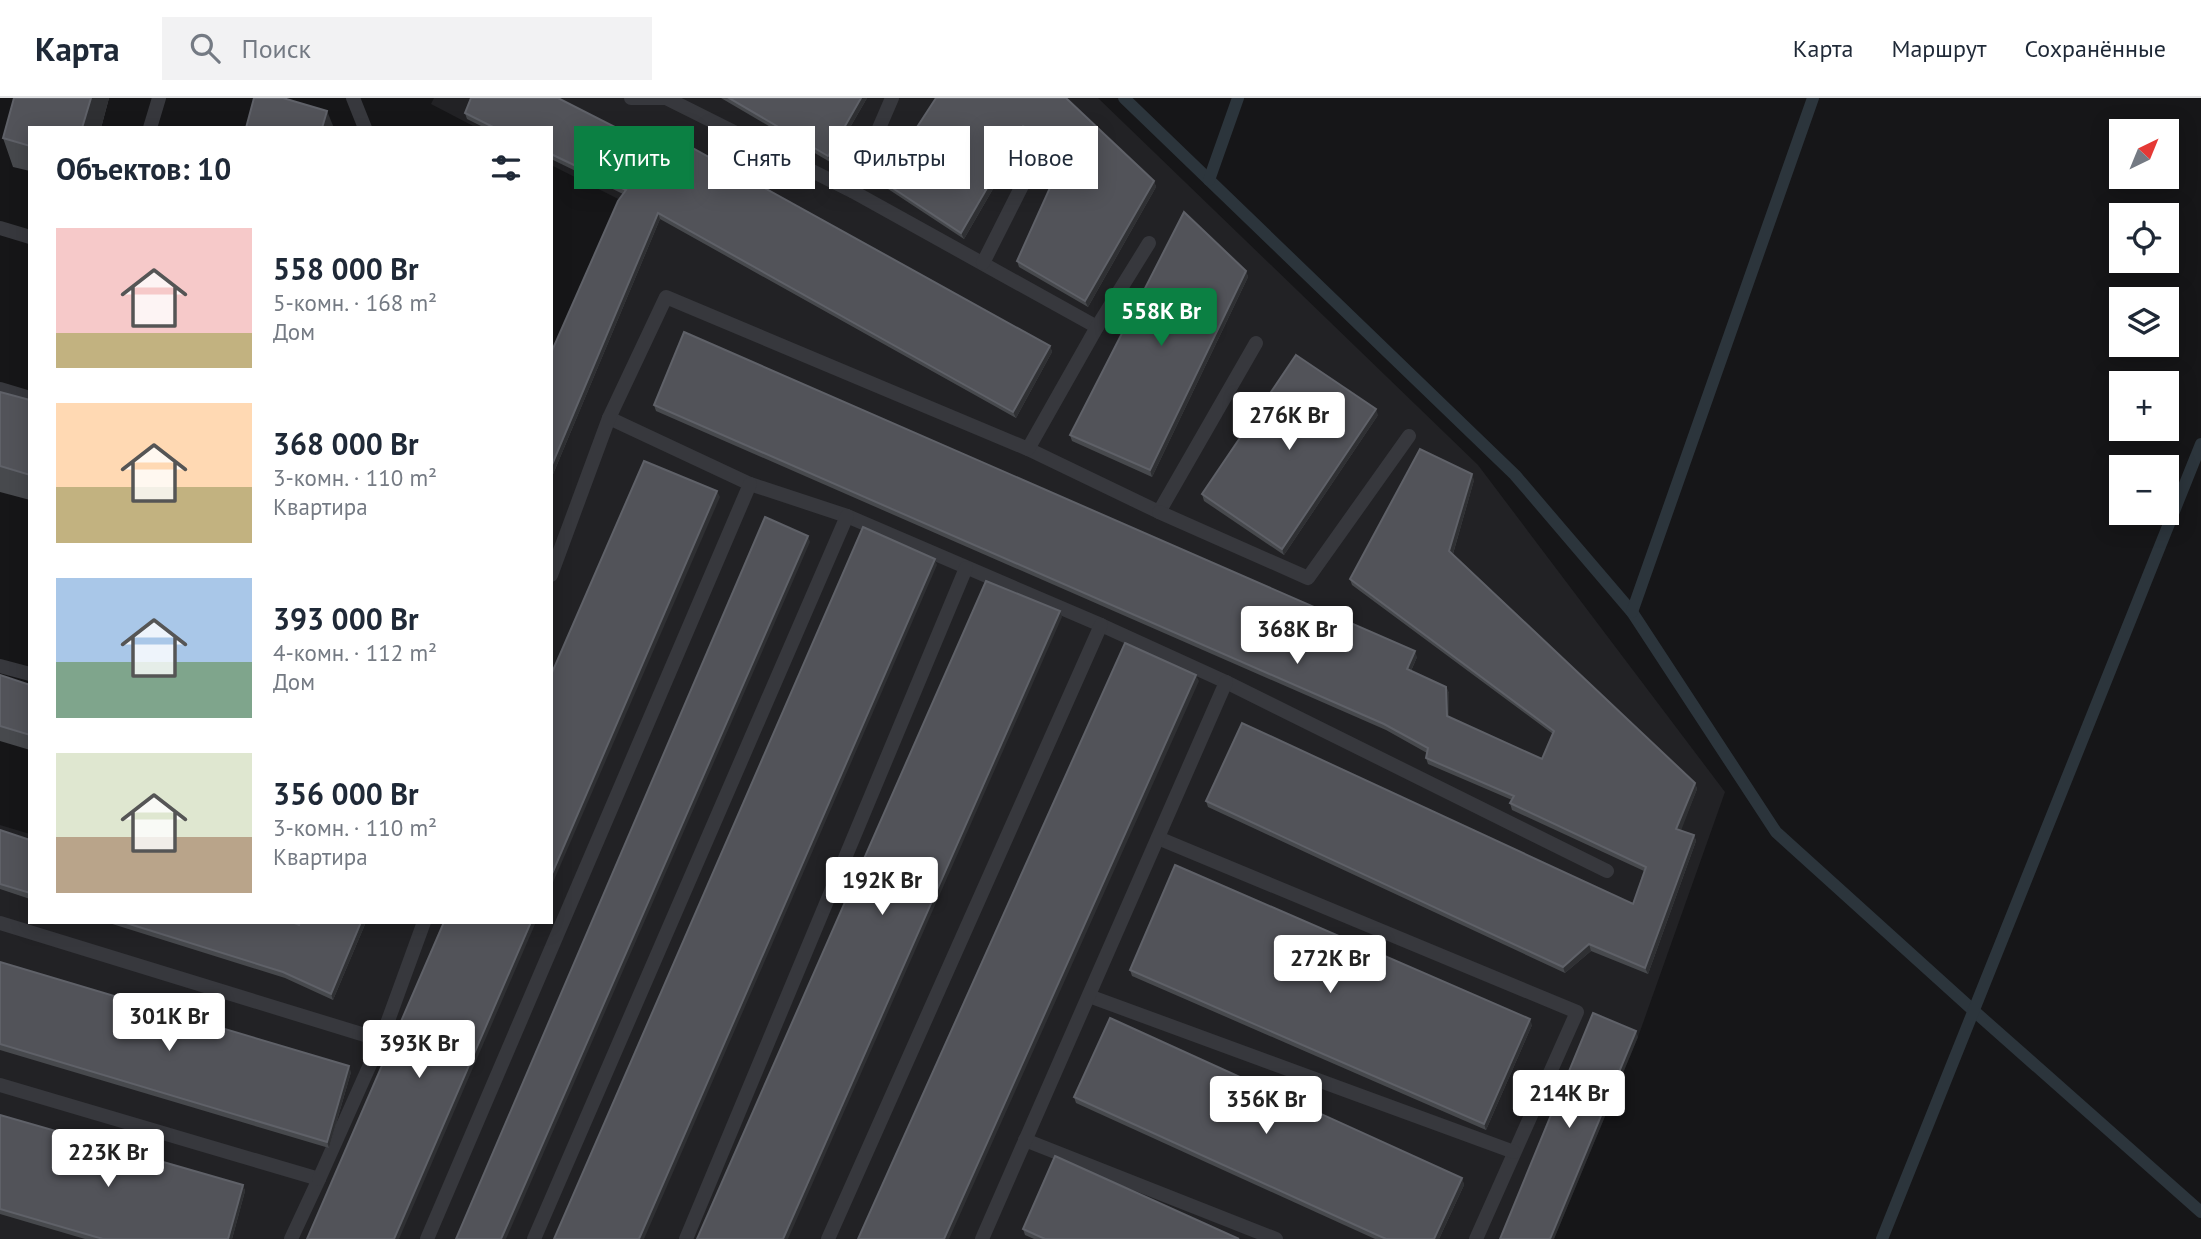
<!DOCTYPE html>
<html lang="ru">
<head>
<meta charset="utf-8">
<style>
	body { margin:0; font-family:"PT Sans",sans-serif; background:#f2f2f3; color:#1f2937; height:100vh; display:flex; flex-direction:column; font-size:26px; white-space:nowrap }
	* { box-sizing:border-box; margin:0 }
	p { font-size:23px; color:#747a83 }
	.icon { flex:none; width:38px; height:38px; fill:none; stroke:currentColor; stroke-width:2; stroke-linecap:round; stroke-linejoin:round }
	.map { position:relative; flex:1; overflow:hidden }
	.side { position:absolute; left:28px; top:28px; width:525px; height:798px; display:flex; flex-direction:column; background:#fff; border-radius:0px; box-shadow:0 4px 18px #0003 }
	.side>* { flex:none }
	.top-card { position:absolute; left:574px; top:28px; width:665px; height:63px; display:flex; gap:14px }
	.needle { width:46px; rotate:43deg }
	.controls { position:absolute; left:2109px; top:21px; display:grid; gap:14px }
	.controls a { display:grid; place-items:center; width:70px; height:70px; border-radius:0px; background:#fff; box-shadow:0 4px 18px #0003; font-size:35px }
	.price { position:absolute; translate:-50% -60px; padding:0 16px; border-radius:7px; background:#fff; color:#222; font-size:23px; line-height:46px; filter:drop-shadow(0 2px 4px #0008) }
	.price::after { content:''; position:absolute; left:50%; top:42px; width:21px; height:16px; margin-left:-10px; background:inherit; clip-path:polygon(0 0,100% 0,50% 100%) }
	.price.active { background:#0b8043; color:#fff }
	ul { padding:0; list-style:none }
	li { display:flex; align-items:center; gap:21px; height:175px; padding:0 28px }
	li span { display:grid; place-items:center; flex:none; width:196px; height:140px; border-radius:0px; color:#555 }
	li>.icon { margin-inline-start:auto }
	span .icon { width:84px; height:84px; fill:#fffc; stroke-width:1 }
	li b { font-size:30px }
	h2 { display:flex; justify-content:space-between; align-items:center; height:84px; padding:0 28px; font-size:30px }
	.tag { padding:0 24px; border-radius:0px; background:#fff; box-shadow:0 4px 18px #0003; font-size:24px; line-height:63px }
	.tag.active { background:#0b8043; color:#fff }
	header { display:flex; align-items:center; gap:42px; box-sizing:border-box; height:98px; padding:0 35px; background:#fff; border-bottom:2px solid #e0e1e3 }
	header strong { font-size:33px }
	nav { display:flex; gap:38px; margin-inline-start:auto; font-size:24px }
	.search { width:490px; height:63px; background:#f2f2f3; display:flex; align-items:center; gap:18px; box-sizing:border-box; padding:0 24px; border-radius:0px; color:#747a83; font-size:26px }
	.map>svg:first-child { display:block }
	.built { fill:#222225 }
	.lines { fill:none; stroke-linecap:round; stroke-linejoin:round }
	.stream { stroke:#2c353c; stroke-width:12 }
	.lane { stroke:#37383d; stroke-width:14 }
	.wall { fill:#47494d }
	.shaded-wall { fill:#2f3033 }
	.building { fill:#525359; stroke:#5f6168; stroke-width:2 }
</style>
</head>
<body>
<header>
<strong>Карта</strong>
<div class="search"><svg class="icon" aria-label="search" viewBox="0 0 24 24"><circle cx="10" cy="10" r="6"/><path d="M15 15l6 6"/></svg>Поиск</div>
<nav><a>Карта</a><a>Маршрут</a><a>Сохранённые</a></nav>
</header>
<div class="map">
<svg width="2201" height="1141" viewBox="0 0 2201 1141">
	<rect width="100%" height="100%" fill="#161618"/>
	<polygon class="built" points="434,0 1098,0 1478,367 1725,694 1638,939 1554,1141 0,1141 0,727 30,736 30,824 551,824 551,310 638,111 551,67 551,30 477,30 431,6"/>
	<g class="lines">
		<g class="stream">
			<polyline points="1124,0 1515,377 1632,514 1776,734 1974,913 2201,1114"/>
			<polyline points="1209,82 1238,0"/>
			<polyline points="1632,514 1813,0"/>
			<polyline points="1882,1141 2201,346"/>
		</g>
		<g class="lane">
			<polyline points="353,0 365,30"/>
			<polyline points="631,0 666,0 852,93"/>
			<polyline points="892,0 852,93 1097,229"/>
			<polyline points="150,30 159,0"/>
			<polyline points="0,130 30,139"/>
			<polyline points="983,165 1037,58"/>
			<polyline points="0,291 30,300"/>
			<polyline points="609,320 750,386 847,418 1101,527 1226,584 1607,773"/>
			<polyline points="1028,351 1159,414 1256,245"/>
			<polyline points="1159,414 1308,480 1409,338"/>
			<polyline points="551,477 609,320 666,199 1028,351 1097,229 1149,145"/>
			<polyline points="0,568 30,576"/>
			<polyline points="1158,740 1577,914 1476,1141"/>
			<polyline points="0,825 381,942 424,824"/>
			<polyline points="1089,898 1514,1054"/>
			<polyline points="0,987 319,1081 291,1141"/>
			<polyline points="1025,1042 1276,1141"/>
			<polyline points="319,1081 381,942"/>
			<polyline points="427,1141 750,386"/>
			<polyline points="534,1141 847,418"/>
			<polyline points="686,1141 966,470"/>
			<polyline points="828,1141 1101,527"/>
			<polyline points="982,1141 1226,584"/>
		</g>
	</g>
	<g class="wall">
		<polygon points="14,0 109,0 101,30 30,30 30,73 13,69 3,40"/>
		<polygon points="471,0 558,0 650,47 658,31 1050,248 1052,254 1016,320 660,121 551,381 551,255 618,103 623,96 551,61 551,30 485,30 467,21 465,15"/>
		<polygon points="721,0 867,0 830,64"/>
		<polygon points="1066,0 1154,83 1156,89 1088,209 1019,169 1017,163 1065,56 1026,34 964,141 885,89 882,83"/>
		<polygon points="1246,173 1248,179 1152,379 1072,343 1070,337"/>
		<polygon points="0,294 30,302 30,402 0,394"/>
		<polygon points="654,307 1417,559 1411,573 1446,589 1449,595 1449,619 1542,661 1553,636 1352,487 1350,481 1474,382 1453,456 1695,685 1697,691 1680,733 1694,737 1696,743 1648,876 1591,853 1565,875 1208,709 1206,703 1633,806 1644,773 1512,712 1510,705 1512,702 1428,666 1426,660 1427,655 1386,632 656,313"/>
		<polygon points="1378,317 1284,457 1204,403 1202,396"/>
		<polygon points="0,577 30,587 30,652 0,643"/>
		<polygon points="0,732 30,742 30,801 0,791"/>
		<polygon points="106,824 292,824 299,827 366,824 333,902 285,880"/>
		<polygon points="0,864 351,974 329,1050 0,952"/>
		<polygon points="1130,872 1532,927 1486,1032 1132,878"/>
		<polygon points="1074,999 1462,1080 1464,1087 1439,1141 1375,1141 1076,1005"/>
		<polygon points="0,1017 243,1087 245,1093 232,1141 85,1141 0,1116"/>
		<polygon points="1023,1131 1239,1141 1034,1141 1025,1137"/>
	</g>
	<g class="shaded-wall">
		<polygon points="91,0 109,0 101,30 82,30"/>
		<polygon points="861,0 867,0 830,64 828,58"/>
		<polygon points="327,13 334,30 322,30"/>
		<polygon points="1023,28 1026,34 964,141 961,135"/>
		<polygon points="1154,83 1156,89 1088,209 1085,203"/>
		<polygon points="658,115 660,121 551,381 551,369"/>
		<polygon points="1246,173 1248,179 1152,379 1150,372"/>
		<polygon points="1050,248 1052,254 1016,320 1013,314"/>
		<polygon points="1376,311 1378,317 1284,457 1282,451"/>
		<polygon points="1472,376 1474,382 1452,459 1449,453"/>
		<polygon points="717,393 720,399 551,789 551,778"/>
		<polygon points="808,438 810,444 506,1141 501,1141"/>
		<polygon points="935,461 937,467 644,1141 639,1141"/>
		<polygon points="1060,513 1062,519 788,1141 783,1141"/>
		<polygon points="1415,553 1417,559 1409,577 1407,571"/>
		<polygon points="1196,577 1199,583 949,1141 944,1141"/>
		<polygon points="1446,589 1449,595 1449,624 1447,618"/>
		<polygon points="1695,685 1697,691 1679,738 1676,731"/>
		<polygon points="1694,737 1696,743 1648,876 1645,870"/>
		<polygon points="361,824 366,824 333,902 331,896"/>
		<polygon points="531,824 536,824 399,1141 394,1141"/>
		<polygon points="1589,846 1591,853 1565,875 1563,869"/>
		<polygon points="1530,921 1532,927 1486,1032 1484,1026"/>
		<polygon points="1636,933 1638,939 1554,1141 1550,1141"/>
		<polygon points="349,968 351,974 329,1050 327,1044"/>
		<polygon points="1462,1080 1464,1087 1439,1141 1434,1141"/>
		<polygon points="243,1087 245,1093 232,1141 228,1141"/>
	</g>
	<g class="building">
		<polygon points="14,0 91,0 82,30 30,30 30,48 3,40"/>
		<polygon points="254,0 283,0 327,13 322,30 246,30"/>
		<polygon points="471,0 558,0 650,47 658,31 1050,248 1013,314 658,115 551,369 551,255 618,103 626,92 551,56 551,30 495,30 465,15"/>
		<polygon points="729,0 861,0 828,58"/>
		<polygon points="936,0 1066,0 1154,83 1085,203 1017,163 1067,52 1023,28 961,135 882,83"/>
		<polygon points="1184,114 1246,173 1150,372 1070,337"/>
		<polygon points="684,234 1415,553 1407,571 1446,589 1447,618 1542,661 1554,633 1350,481 1420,351 1472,376 1449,453 1695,685 1676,731 1694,737 1645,870 1589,846 1563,869 1206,703 1242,625 1633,806 1646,769 1510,705 1514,698 1426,660 1428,650 1384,626 654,307"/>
		<polygon points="1296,257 1376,311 1282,451 1202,396"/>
		<polygon points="0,294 30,302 30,377 0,368"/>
		<polygon points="644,363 717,393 551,778 551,577"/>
		<polygon points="765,419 808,438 501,1141 456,1141"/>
		<polygon points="863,429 935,461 639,1141 554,1141"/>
		<polygon points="986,483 1060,513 783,1141 697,1141"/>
		<polygon points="1125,545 1196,577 944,1141 858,1141"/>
		<polygon points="0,577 30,587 30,637 0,628"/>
		<polygon points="0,732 30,742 30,795 0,786"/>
		<polygon points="1175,767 1530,921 1484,1026 1130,872"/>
		<polygon points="123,824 292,824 299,827 300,824 361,824 331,896 283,874"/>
		<polygon points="444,824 531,824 394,1141 307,1141"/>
		<polygon points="0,864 349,968 327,1044 0,946"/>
		<polygon points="1593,915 1636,933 1550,1141 1500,1141"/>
		<polygon points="1110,920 1462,1080 1434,1141 1386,1141 1074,999"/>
		<polygon points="0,1017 243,1087 228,1141 103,1141 0,1111"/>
		<polygon points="1055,1058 1239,1141 1045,1141 1023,1131"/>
	</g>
</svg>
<div class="controls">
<a><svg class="needle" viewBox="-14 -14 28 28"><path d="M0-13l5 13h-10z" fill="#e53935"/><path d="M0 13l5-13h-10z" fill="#747a83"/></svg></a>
<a><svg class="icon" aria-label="locate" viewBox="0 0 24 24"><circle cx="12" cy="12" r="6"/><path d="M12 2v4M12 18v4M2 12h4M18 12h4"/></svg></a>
<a><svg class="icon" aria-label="layers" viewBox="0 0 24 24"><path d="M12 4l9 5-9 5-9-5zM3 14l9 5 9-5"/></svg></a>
<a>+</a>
<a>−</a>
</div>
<b class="price active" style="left:1161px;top:250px">558K Br</b>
<b class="price" style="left:1289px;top:354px">276K Br</b>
<b class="price" style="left:1297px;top:568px">368K Br</b>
<b class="price" style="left:882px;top:819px">192K Br</b>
<b class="price" style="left:1330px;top:897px">272K Br</b>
<b class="price" style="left:169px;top:955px">301K Br</b>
<b class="price" style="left:419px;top:982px">393K Br</b>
<b class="price" style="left:1569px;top:1032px">214K Br</b>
<b class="price" style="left:1266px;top:1038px">356K Br</b>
<b class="price" style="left:108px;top:1091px">223K Br</b>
<div class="top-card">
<a class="tag active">Купить</a>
<a class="tag">Снять</a>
<a class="tag">Фильтры</a>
<a class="tag">Новое</a>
</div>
<section class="side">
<h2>Объектов: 10<svg class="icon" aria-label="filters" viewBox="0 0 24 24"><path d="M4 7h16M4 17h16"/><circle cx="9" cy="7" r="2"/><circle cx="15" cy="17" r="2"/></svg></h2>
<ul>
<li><span style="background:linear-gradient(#f6c9c9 75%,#c2b280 0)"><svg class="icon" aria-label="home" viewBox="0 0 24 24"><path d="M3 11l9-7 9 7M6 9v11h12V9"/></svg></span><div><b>558 000 Br</b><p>5-комн. · 168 m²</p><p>Дом</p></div></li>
<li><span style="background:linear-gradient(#ffd9b3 60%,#c2b280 0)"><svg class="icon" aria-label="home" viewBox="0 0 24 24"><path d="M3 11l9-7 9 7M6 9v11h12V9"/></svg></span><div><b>368 000 Br</b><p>3-комн. · 110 m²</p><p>Квартира</p></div></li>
<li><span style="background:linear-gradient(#a9c7e8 60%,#7fa58c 0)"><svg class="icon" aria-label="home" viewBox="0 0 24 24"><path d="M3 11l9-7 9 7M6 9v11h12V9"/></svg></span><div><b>393 000 Br</b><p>4-комн. · 112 m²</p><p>Дом</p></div></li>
<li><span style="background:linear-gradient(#dfe7d0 60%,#b9a48a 0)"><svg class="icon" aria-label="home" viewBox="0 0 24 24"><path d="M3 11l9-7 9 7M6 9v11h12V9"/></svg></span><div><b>356 000 Br</b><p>3-комн. · 110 m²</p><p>Квартира</p></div></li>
</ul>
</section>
</div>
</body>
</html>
